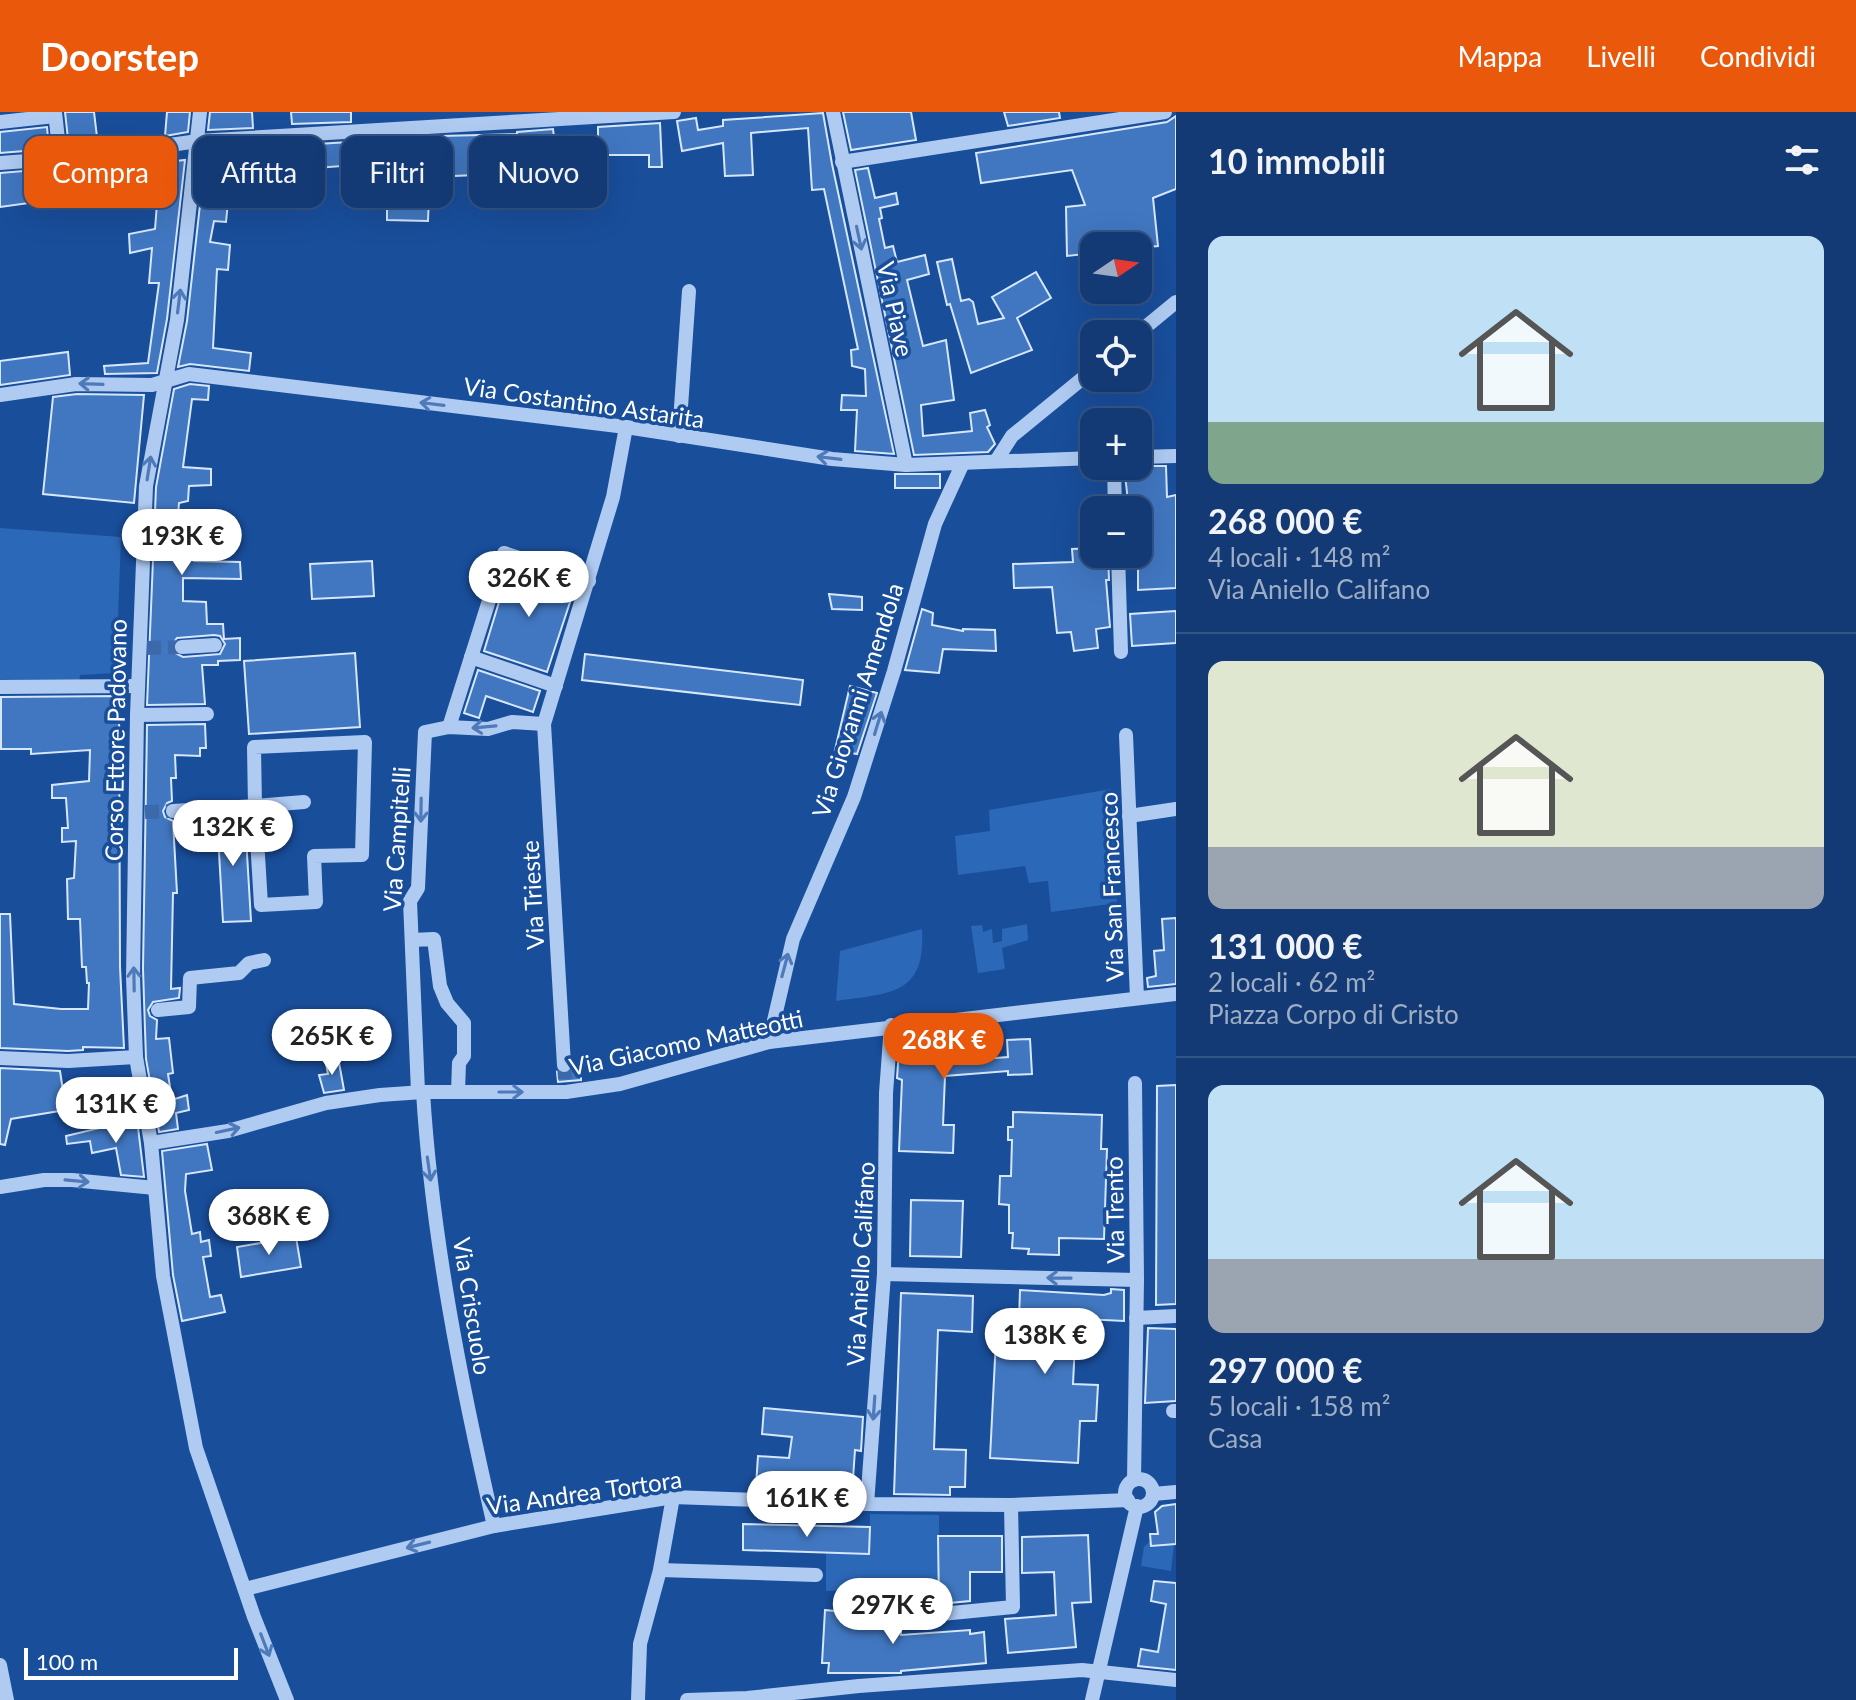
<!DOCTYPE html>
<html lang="it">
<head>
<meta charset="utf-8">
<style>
	body { margin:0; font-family:Lato,sans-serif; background:#20457c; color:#f1f3f6; height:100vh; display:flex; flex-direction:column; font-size:30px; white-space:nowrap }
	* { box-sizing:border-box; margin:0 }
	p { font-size:26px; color:#9dadc5 }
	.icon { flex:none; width:44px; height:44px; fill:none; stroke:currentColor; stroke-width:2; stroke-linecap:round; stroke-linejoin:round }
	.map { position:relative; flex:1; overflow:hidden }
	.details { display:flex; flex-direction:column; background:#133a74; width:680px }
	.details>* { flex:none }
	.hud { position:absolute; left:24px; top:24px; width:760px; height:72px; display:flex; gap:16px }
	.needle { width:52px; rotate:77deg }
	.tools { position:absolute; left:1080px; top:120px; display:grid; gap:16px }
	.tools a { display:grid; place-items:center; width:72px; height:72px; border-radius:16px; background:#133a74; box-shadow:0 8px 32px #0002,0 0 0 2px #325486; font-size:40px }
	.scale { position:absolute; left:24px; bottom:20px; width:214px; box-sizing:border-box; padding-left:8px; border:4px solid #fff; border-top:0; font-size:22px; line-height:28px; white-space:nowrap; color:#fff; -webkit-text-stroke:6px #194e9b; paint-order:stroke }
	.price { position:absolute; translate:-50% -68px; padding:0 18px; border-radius:28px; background:#fff; color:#222; font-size:26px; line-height:52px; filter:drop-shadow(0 2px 4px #0008) }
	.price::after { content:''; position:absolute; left:50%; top:48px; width:24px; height:18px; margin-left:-12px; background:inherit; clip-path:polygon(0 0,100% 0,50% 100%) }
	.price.current { background:#ea580c; color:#fff }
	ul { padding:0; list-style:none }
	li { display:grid; align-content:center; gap:16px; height:424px; padding:0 32px }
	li+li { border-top:2px solid #325486 }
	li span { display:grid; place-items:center; height:248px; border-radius:16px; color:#555 }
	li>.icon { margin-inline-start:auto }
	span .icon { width:144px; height:144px; fill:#fffc; stroke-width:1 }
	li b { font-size:34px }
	h2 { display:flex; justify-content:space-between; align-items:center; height:96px; padding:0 32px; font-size:34px }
	.tag { padding:0 28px; border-radius:16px; background:#133a74; box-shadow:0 8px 32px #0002,0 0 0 2px #325486; font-size:28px; line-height:72px }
	.tag.current { background:#ea580c; color:#fff }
	header { display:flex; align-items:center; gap:48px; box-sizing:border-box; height:112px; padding:0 40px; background:#ea580c; color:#fff }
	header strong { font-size:38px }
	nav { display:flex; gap:44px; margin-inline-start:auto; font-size:28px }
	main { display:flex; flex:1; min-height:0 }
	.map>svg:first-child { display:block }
	.green { fill:#2c68b8 }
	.building { fill:#4177c1; stroke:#d6e7fc; stroke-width:2; fill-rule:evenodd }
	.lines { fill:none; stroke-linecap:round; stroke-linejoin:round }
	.minor-tunnel { stroke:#3c69aa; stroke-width:14; stroke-dasharray:14 7; stroke-linecap:butt }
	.minor { stroke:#afcbf2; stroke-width:14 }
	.oneway { stroke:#4e7ab9 }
	.labels { text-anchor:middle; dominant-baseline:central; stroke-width:7; stroke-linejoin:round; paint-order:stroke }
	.street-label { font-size:24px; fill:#fff; stroke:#194e9b }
</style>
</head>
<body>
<header>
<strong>Doorstep</strong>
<nav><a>Mappa</a><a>Livelli</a><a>Condividi</a></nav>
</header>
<main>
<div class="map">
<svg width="1176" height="1588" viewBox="0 0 1176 1588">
	<rect width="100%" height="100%" fill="#194e9b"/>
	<g class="green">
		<polygon points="0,416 121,425 116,561 80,563 79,570 0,570"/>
		<polygon points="1111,677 1117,791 1051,800 1048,769 1029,771 1025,754 958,763 955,724 990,719 989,698"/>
		<polygon points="1027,812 1028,828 1002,836 1005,857 978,861 971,814 982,813 983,820 992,817 993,831 1002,829 1002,817"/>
		<path d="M 922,817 C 926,884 890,881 836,889 L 840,839 Z"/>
		<polygon points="870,1402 939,1403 939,1492 918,1491 915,1476 826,1479 826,1440 869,1442"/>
		<polygon points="1151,1428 1174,1432 1171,1459 1141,1454 1144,1435"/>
	</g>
	<g class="building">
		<polygon points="65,0 94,0 97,25 93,26 94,34 69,36"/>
		<polygon points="167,0 190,0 188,20 165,24"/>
		<polygon points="210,0 252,0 253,16 208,18"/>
		<polygon points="291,0 351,0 351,10 292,12"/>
		<polygon points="843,0 911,0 916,28 851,38"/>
		<polygon points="1004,0 1059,0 1060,6 1008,14"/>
		<polygon points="823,1 832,52 894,342 855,339 857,298 841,298 842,283 866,284 865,257 852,254 851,238 858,237 824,77 812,78 808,16 751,21 753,63 725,64 723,31 682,39 677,9 696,6 698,18 723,14 723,8"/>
		<polygon points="1176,4 1176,77 1153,86 1158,134 1138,136 1138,134 1094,134 1094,141 1067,144 1066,95 1085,93 1072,58 981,71 976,41 1167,10"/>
		<polygon points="660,11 662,55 649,55 649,43 595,43 595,68 580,68 579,40 541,40 541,60 454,64 453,84 429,84 428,109 387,108 387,84 353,84 354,53 291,58 292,74 288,74 288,77 258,77 258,69 263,60 270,60 270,35 365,29 441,31 441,24 517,22 517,20 553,17 554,25 598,25 598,15"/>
		<polygon points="47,15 49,37 0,41 0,20"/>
		<polygon points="248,36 248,50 220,48 211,53 211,62 214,66 228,69 228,90 226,110 214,109 210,130 230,133 228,158 217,157 213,236 251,241 249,259 190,252 178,255 187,209 206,39"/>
		<polygon points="185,48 167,207 157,261 105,262 104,254 148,251 159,171 149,171 152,136 130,141 129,122 155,117 158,79 109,84 108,80 0,95 0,61 96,53 97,58"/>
		<polygon points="868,56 875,86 896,81 898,92 880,96 882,106 879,107 885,136 893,134 897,150 925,143 929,162 907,168 923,234 946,228 954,288 921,293 923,324 972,319 970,301 985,298 990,313 987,315 995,332 988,340 914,343 855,58"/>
		<polygon points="952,147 961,189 969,187 973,190 978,212 1004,206 992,185 1036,160 1051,186 1017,206 1032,238 971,261 950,192 947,193 937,150"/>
		<polygon points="68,240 70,263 0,273 0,249"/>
		<path d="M 190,272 L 209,274 L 208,288 L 192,287 L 183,355 L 211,357 L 211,373 L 189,374 L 188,389 L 179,391 L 178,403 L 176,403 L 174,434 L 194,436 L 194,449 L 240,450 L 241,467 L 183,466 L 183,489 L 206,490 L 207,512 L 223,512 L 224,527 L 240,526 L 240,548 L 218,549 L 218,553 L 202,553 L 205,592 L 147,593 L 156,375 L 174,277 ZM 214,523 L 220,524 L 225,532 L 220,542 L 183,545 L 173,540 L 173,531 L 177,526 Z"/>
		<polygon points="77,282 144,283 134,391 43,382 53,285"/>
		<polygon points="1124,354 1166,354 1167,385 1176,383 1176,476 1138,478 1138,398 1129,398"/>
		<rect x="895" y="362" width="45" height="14"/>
		<polygon points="1094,436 1094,442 1108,442 1109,468 1106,468 1110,515 1096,517 1098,536 1074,539 1071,520 1057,521 1052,475 1014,476 1013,452 1073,450 1072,437"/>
		<polygon points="372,449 374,484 312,487 310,452"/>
		<polygon points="510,454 575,475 547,560 484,539"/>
		<polygon points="829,482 862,485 862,498 832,497"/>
		<polygon points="922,497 933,501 932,513 963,519 963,517 995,518 996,539 943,537 939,561 905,558"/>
		<polygon points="1176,499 1176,531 1132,534 1130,502"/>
		<polygon points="355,541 360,615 249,622 244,549"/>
		<polygon points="585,542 803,568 800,593 582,568"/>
		<polygon points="478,558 540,579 533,600 486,584 479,606 464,601"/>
		<polygon points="850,574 877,581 857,642 835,638"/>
		<polygon points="119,584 120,855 124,936 83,935 83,938 68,939 0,936 0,802 10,802 14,892 61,897 88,897 89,871 87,871 86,855 82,855 80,807 68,807 67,767 74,766 76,729 62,730 62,716 68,716 66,686 52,686 52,673 89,669 90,638 31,642 31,637 1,637 1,585"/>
		<polygon points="205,612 206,636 200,636 200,644 175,643 176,666 171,666 172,689 167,691 163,699 165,705 173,709 177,781 173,781 171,877 180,876 179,886 153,890 148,898 150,904 157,908 156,927 169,926 173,961 168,962 172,988 187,983 189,998 176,1001 178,1017 159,1020 146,947 145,918 143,857 147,613"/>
		<polygon points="245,708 251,809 223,810 218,723 204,724 203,710"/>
		<polygon points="1176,806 1176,872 1148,875 1147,866 1156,864 1154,839 1164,838 1162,807"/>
		<polygon points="993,914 993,918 980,919 983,947 1008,945 1007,928 1030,927 1032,962 1008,963 1008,959 945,964 943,1013 954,1013 953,1041 899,1039 902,968 897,966 900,925"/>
		<polygon points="338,945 344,978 324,981 319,963 328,962 325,947"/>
		<polygon points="581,955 581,968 558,970 557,960 565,963 573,956"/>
		<polygon points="0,956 60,959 66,998 11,1007 5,1033 0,1032"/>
		<polygon points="1176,973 1176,1192 1156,1193 1157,974"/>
		<polygon points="1013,1000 1102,1003 1101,1037 1107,1037 1104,1127 1059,1126 1059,1143 1028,1142 1029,1137 1012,1136 1013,1121 1009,1121 1009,1093 999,1092 1000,1064 1011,1064 1012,1028 1008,1028 1008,1015 1013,1015"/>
		<polygon points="137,1007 144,1065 121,1063 116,1036 92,1041 90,1029 67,1032 66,1024"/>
		<polygon points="207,1032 212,1058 186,1062 185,1079 192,1122 200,1120 201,1130 209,1128 211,1144 203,1145 210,1185 221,1183 225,1200 182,1209 173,1163 162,1039"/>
		<polygon points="911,1088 963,1089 961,1145 910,1144"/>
		<polygon points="296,1125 301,1155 241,1165 237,1135"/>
		<polygon points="1111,1177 1124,1178 1124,1209 1084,1207 1084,1212 1076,1211 1073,1272 1098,1273 1096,1309 1080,1309 1078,1351 990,1346 997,1207 1019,1208 1020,1178 1104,1183 1111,1181"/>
		<polygon points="901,1181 973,1184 972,1220 938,1218 934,1337 966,1338 965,1375 950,1375 950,1383 894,1382"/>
		<polygon points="1148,1216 1176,1217 1176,1289 1145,1291"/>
		<polygon points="764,1296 863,1305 861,1339 855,1338 852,1381 756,1374 758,1344 789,1346 792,1325 762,1322"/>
		<polygon points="1176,1392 1176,1432 1151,1434 1150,1422 1158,1422 1155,1400 1162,1394"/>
		<polygon points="743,1412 870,1415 869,1442 743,1438"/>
		<polygon points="1088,1423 1091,1490 1072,1491 1076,1535 1008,1541 1005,1507 1056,1503 1054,1460 1022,1461 1022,1425"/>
		<polygon points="938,1424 1002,1424 1002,1460 970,1460 970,1489 939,1492"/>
		<polygon points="1154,1469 1176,1471 1176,1558 1138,1554 1141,1537 1158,1540 1166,1492 1151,1489"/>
		<polygon points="825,1498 854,1501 854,1506 865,1506 901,1502 901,1523 970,1518 970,1522 984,1520 986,1551 901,1559 901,1561 828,1561 829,1551 822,1551"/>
	</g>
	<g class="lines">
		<g class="minor-tunnel">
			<polyline points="204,56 220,58"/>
			<polyline points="147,536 182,535"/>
			<polyline points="145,700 173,699"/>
			<polyline points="564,953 566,980"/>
		</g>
		<g class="minor">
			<polyline points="55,0 60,46"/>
			<polyline points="200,0 177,208 146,374 137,603 133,865 136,945 151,1031 163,1164 196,1336 254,1505 287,1588"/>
			<polyline points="833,0 906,353"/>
			<polyline points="0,10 55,4"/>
			<polyline points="842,50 1165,0"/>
			<polyline points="0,51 92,44 198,29 674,0"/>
			<polyline points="220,58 253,60"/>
			<polyline points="1137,222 1176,190"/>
			<polyline points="0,283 76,272 152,273 189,262 626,315 832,347 906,353 1094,346"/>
			<polyline points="679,324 689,179"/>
			<polyline points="1138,345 1176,344"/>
			<polyline points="996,349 1012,324 1094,257"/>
			<polyline points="1114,354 1115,398"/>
			<polyline points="1118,442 1121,540"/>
			<polyline points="182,535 215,533"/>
			<polyline points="471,545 556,574"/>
			<polyline points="0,575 138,574"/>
			<polyline points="137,603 207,602"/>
			<polyline points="449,615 504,441 589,469"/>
			<polyline points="1126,623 1137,886"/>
			<polyline points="173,699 255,694 261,793 316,790 314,744 362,743 365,630 254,635 255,694 304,690"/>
			<polyline points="1129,704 1176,697"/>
			<polyline points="412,828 434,827 440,874 447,891 464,911 464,944 459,951 458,980"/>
			<polyline points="158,898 189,895 190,866 239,861 249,851 264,848"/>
			<polyline points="769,930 793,827 854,685 894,559 935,412 962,353"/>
			<polyline points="0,946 68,949 136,945"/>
			<polyline points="564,953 544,612 613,385 626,315"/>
			<polyline points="418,980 410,789 418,776 425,620 449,615 488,617 512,610 544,612"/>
			<path d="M 423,980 C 432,1126 461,1271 494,1414"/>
			<polyline points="151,1031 228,1019 326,991 380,983 423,980 566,980 620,972 769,930 1176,882"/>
			<polyline points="0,1075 44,1068 72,1068 155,1076"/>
			<polyline points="884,1162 1137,1168"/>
			<polyline points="1136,1206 1176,1204"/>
			<polyline points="1173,1299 1176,1299"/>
			<circle cx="1139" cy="1381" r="14"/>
			<polyline points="1134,1368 1137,1168 1135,971"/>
			<polyline points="1153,1382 1176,1380"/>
			<polyline points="867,1392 884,1162 886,981 891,913"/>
			<polyline points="660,1458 816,1463"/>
			<polyline points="245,1477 494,1414 673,1385 867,1392 1011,1393 1128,1388"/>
			<polyline points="921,1504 1013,1495 1011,1393"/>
			<polyline points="0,1553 7,1588"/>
			<polyline points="638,1588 640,1532 660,1458 673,1385"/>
			<polyline points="687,1588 747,1586 859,1574 1082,1558 1176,1568"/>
			<polyline points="1092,1588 1137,1394"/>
		</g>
	</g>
	<defs><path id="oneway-shaft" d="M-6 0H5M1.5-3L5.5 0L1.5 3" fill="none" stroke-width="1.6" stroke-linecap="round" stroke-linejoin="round" transform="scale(2)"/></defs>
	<g class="oneway">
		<use href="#oneway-shaft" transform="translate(859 126) rotate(78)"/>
		<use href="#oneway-shaft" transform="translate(179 189) rotate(-83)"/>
		<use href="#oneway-shaft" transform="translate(91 272) rotate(-178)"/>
		<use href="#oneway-shaft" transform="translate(432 292) rotate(-173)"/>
		<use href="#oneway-shaft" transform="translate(829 346) rotate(-173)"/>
		<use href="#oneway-shaft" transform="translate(149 356) rotate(-81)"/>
		<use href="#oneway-shaft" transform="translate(878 611) rotate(-73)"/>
		<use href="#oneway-shaft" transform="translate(484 615) rotate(175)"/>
		<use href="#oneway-shaft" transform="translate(421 698) rotate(91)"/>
		<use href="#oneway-shaft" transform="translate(785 853) rotate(-75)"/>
		<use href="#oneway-shaft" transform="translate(134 867) rotate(-91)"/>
		<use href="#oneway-shaft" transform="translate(511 980)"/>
		<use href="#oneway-shaft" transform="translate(228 1018) rotate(-12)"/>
		<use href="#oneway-shaft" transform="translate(429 1057) rotate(82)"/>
		<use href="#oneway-shaft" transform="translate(77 1069) rotate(5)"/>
		<use href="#oneway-shaft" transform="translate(1059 1166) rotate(-179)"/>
		<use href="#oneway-shaft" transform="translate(874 1296) rotate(94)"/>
		<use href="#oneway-shaft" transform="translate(418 1433) rotate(166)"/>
		<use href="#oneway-shaft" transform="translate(265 1533) rotate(69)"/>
	</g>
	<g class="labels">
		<g class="street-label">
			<text transform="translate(896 197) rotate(78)">Via Piave</text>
			<text transform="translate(584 290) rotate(8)">Via Costantino Astarita</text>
			<text transform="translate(857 588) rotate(-72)">Via Giovanni Amendola</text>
			<text transform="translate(115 628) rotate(-89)">Corso Ettore Padovano</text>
			<text transform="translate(396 727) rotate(-86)">Via Campitelli</text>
			<text transform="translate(1111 775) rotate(-92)">Via San Francesco</text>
			<text transform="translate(532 783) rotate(-93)">Via Trieste</text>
			<text transform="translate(686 930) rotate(-12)">Via Giacomo Matteotti</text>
			<text transform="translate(1114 1098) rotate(-91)">Via Trento</text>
			<text transform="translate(860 1152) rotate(-87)">Via Aniello Califano</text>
			<text transform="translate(473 1194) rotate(81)">Via Criscuolo</text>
			<text transform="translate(584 1380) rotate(-8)">Via Andrea Tortora</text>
		</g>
	</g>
</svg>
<div class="tools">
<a><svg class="needle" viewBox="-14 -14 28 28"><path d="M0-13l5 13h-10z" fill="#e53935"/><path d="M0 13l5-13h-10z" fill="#9dadc5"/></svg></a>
<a><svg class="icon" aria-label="locate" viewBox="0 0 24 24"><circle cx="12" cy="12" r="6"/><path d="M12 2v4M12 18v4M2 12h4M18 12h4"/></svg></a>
<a>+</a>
<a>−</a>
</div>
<div class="scale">100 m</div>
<b class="price" style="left:182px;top:465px">193K €</b>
<b class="price" style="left:529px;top:507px">326K €</b>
<b class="price" style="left:233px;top:756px">132K €</b>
<b class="price" style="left:332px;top:965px">265K €</b>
<b class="price current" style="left:944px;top:969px">268K €</b>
<b class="price" style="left:116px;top:1033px">131K €</b>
<b class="price" style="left:269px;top:1145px">368K €</b>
<b class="price" style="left:1045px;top:1264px">138K €</b>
<b class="price" style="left:807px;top:1427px">161K €</b>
<b class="price" style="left:893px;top:1534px">297K €</b>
<div class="hud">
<a class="tag current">Compra</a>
<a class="tag">Affitta</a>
<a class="tag">Filtri</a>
<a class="tag">Nuovo</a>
</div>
</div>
<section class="details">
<h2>10 immobili<svg class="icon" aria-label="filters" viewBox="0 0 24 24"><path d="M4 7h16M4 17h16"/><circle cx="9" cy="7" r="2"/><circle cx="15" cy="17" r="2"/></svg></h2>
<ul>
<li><span style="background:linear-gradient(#bfe0f5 75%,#7fa58c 0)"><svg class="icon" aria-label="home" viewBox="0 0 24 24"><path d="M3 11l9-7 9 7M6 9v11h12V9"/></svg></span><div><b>268 000 €</b><p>4 locali · 148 m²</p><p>Via Aniello Califano</p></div></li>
<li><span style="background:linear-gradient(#dfe7d0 75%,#9aa5b1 0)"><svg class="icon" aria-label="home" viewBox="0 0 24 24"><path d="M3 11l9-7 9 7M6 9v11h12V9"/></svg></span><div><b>131 000 €</b><p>2 locali · 62 m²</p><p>Piazza Corpo di Cristo</p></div></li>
<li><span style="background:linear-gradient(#bfe0f5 70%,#9aa5b1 0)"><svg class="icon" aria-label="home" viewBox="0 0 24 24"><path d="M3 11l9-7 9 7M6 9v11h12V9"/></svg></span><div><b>297 000 €</b><p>5 locali · 158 m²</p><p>Casa</p></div></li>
</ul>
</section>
</main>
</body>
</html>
